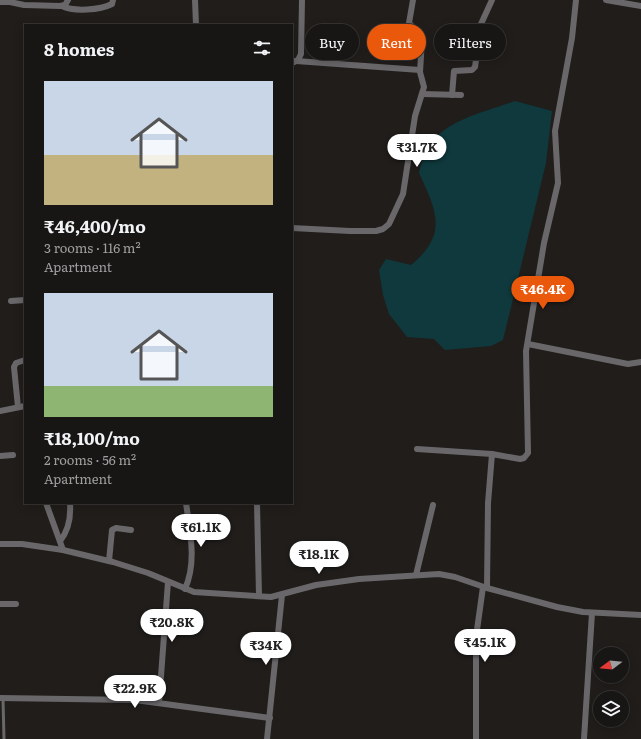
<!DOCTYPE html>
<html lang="en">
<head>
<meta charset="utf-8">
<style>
	body { margin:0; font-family:Literata,serif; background:#211f1d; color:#f1f3f6; height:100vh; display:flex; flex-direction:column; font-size:15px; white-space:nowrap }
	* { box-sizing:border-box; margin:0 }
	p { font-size:13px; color:#9f9fa0 }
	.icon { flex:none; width:22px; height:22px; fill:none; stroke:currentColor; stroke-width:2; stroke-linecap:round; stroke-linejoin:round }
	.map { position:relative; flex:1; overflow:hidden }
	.drawer { position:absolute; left:24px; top:24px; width:269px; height:480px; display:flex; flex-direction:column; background:#181614; border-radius:0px; box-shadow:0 2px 10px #0003,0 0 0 1px #363534 }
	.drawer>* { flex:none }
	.top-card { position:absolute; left:305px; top:24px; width:276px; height:36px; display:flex; gap:8px }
	.needle { width:26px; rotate:254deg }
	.controls { position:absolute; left:593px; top:647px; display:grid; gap:8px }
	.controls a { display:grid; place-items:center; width:36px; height:36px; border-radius:50%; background:#181614; box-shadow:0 2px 10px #0003,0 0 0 1px #363534; font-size:20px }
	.price { position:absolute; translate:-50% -34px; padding:0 9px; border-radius:14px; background:#fff; color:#222; font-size:13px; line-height:26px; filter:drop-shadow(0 1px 2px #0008) }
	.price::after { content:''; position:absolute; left:50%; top:24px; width:12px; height:9px; margin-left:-6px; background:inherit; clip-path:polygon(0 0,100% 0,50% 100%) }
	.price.on { background:#ea580c; color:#fff }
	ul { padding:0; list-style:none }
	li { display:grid; align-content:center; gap:8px; height:212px; padding:0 20px }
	li span { display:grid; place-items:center; height:124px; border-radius:0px; color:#555 }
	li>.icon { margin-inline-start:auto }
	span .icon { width:72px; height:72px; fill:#fffc; stroke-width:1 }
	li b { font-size:17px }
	h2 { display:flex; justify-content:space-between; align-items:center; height:48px; padding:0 20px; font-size:17px }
	.pill { padding:0 14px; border-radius:18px; background:#181614; box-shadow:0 2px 10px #0003,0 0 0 1px #363534; font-size:14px; line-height:36px }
	.pill.on { background:#ea580c; color:#fff }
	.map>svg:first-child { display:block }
	.water { fill:#0f393d }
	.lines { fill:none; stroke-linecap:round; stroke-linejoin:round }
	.lane { stroke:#696769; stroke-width:3 }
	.street { stroke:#696769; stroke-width:6 }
</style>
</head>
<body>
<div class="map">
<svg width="641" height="739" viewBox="0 0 641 739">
	<rect width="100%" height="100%" fill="#201d1b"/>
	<path class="water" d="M 515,101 L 552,111 L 546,163 L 503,340 L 491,346 L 445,350 L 434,339 L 407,337 L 389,314 L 383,295 L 379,270 L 386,259 L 411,265 C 448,234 437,212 419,173 C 421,165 423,154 428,147 C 446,119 486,112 515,101 Z"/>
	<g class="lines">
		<polyline class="lane" points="3,699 4,739"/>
		<g class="street">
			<polyline points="195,0 196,25"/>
			<polyline points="606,0 641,6"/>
			<polyline points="0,2 10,2 24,5 60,6 65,5 68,0"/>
			<path d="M 62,6 C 74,12 100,10 112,4 L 113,0"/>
			<polyline points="296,61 420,70"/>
			<polyline points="294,62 298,60 301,54 302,0"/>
			<polyline points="422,94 461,95"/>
			<polyline points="452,95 454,71 472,70 475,67 481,24 492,0"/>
			<polyline points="292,228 350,231 376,231 383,229 389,224 403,194 415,116 424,87 420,72 422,40 420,35 409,23 413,0"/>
			<polyline points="11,301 25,300"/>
			<polyline points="528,344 628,364 641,362"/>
			<polyline points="18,407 14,367 16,363 25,360"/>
			<polyline points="0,411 25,406"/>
			<polyline points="417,449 492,454"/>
			<polyline points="0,456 13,455"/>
			<polyline points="46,503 63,550"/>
			<polyline points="257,503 259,596"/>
			<path d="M 60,541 C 69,530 71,517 70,503"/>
			<polyline points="0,544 22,544 63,550 113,562 148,573 194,592 271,597 316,585 359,579 439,574 455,577 487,588 557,607 583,612 641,615"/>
			<polyline points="109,561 112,530 116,528 131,530"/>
			<polyline points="416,575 433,505"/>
			<polyline points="487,588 488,503 492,454 520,459 524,458 528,453 526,351 544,243 558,183 555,131 572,38 576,0"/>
			<path d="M 185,589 C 197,562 190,532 186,503"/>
			<polyline points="0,604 16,604"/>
			<polyline points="0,698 135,700 270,718"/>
			<polyline points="159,703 168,582"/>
			<polyline points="267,739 282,595"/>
			<polyline points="476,739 476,637 483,587"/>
			<polyline points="584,739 592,613"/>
		</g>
	</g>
</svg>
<div class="controls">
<a><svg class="needle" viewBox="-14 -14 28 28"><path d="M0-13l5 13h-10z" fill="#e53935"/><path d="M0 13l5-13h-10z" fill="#9f9fa0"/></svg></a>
<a><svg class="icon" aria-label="layers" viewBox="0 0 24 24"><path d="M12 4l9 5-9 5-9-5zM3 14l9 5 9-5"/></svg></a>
</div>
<b class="price" style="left:417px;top:168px">₹31.7K</b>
<b class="price on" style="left:543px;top:310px">₹46.4K</b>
<b class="price" style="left:201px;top:548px">₹61.1K</b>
<b class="price" style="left:319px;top:575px">₹18.1K</b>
<b class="price" style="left:172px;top:643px">₹20.8K</b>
<b class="price" style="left:485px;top:663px">₹45.1K</b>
<b class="price" style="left:266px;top:666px">₹34K</b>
<b class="price" style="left:135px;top:709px">₹22.9K</b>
<div class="top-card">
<a class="pill">Buy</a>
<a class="pill on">Rent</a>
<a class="pill">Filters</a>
</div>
<section class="drawer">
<h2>8 homes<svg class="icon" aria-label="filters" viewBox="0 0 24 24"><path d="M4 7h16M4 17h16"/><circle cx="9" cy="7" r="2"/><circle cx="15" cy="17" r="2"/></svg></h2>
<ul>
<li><span style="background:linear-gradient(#c9d6e8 60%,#c2b280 0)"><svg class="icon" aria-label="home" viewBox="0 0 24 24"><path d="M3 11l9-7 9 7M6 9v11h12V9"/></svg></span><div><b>₹46,400/mo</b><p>3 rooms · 116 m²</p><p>Apartment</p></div></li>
<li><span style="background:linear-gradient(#c9d6e8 75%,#8fb573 0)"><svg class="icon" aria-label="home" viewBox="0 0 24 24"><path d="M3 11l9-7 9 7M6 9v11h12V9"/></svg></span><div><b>₹18,100/mo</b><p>2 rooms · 56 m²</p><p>Apartment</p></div></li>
</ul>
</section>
</div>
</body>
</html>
